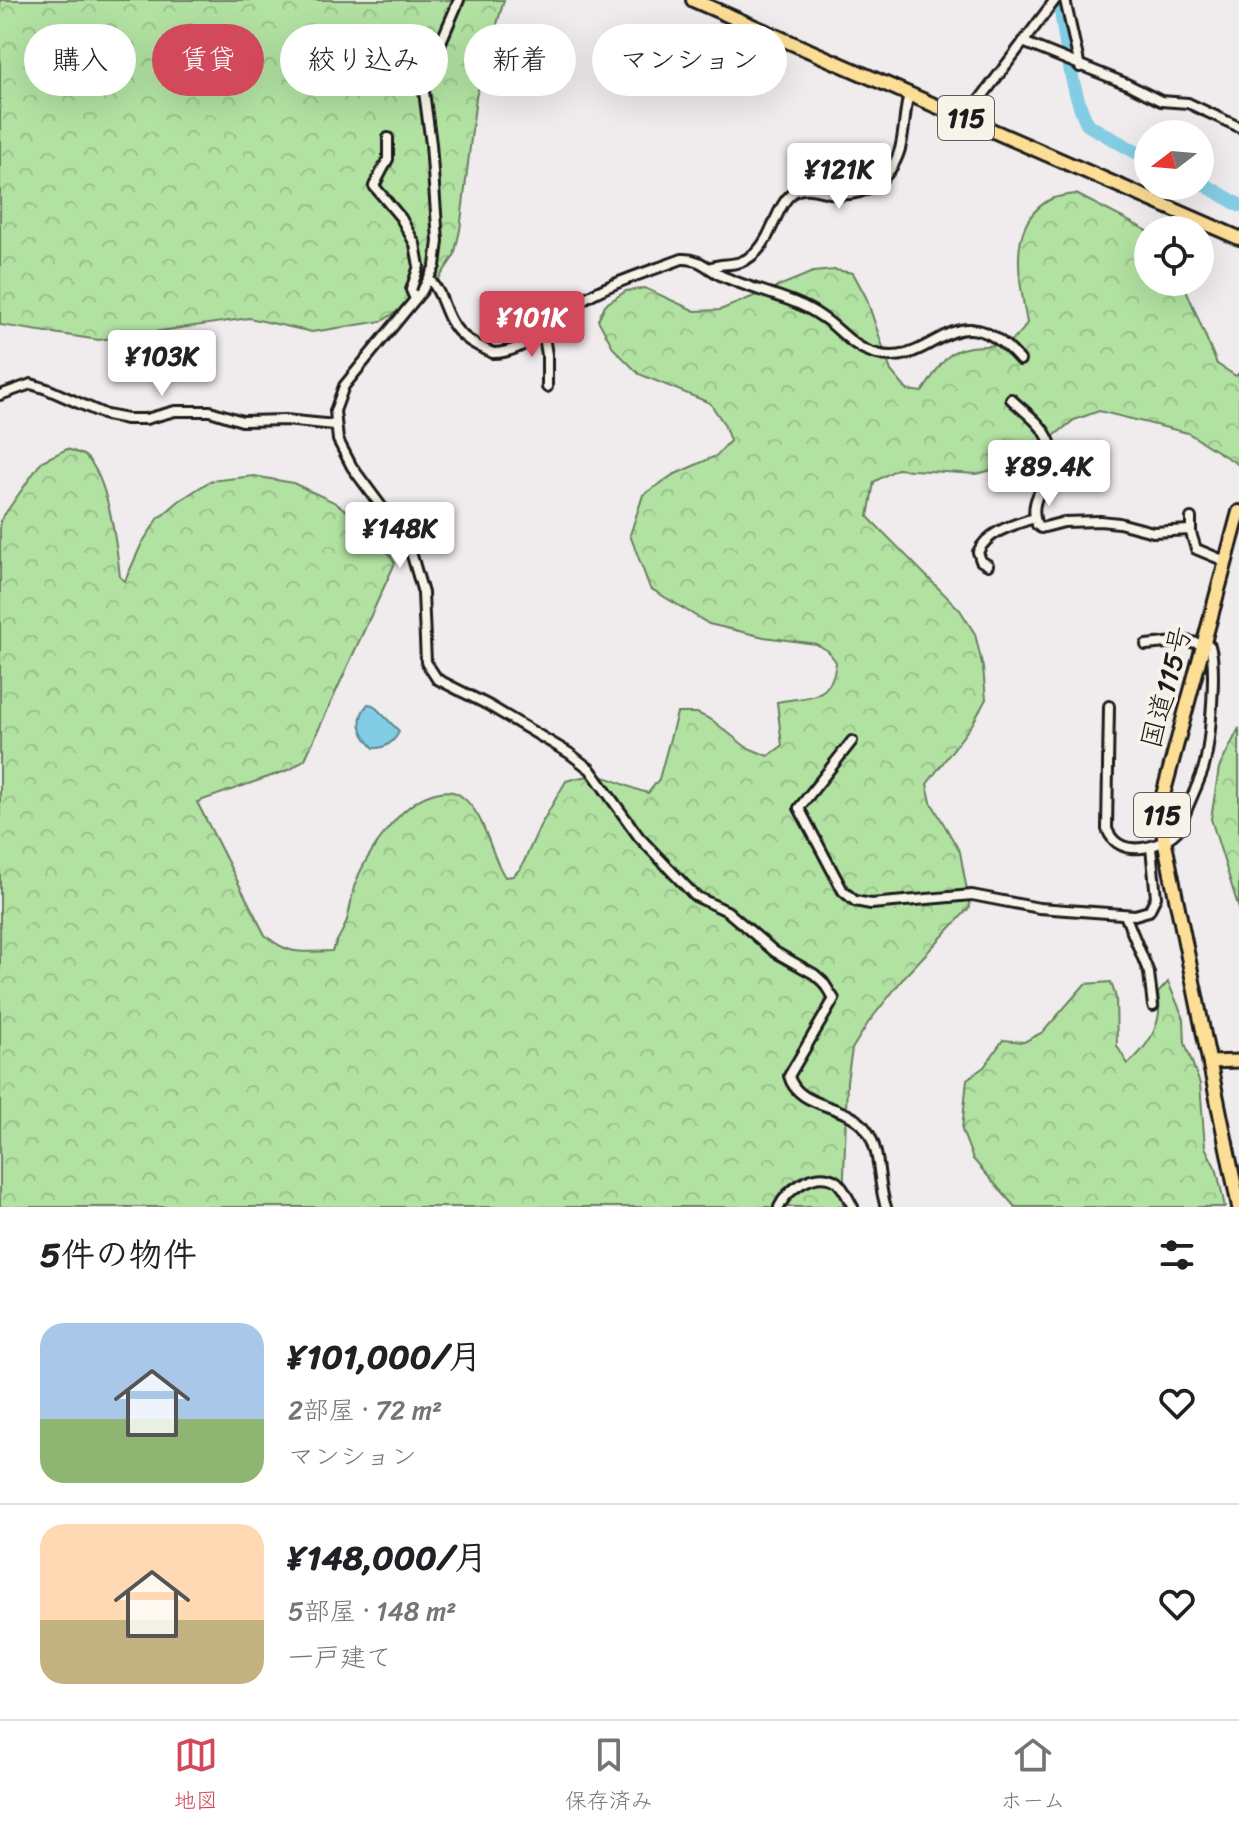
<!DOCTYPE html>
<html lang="ja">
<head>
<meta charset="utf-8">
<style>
	body { margin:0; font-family:Sriracha,"Klee One",sans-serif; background:#f6f6f6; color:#202124; height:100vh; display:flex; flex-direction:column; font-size:30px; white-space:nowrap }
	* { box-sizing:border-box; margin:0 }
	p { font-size:26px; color:#757577 }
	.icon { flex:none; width:44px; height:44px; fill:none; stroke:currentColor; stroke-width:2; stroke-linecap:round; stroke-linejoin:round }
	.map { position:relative; height:1207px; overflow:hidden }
	.side { display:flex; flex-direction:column; background:#fff; flex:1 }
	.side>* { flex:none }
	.hud { position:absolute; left:24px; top:24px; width:800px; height:72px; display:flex; gap:16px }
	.needle { width:52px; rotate:254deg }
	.tools { position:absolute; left:1134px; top:120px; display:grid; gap:16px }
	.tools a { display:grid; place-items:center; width:80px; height:80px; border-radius:50%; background:#fff; box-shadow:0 8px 32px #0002; font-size:40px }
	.price { position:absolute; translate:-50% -68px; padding:0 18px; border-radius:8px; background:#fff; color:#222; font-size:26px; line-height:52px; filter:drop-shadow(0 2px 4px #0008) }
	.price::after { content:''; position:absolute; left:50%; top:48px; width:24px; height:18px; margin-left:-12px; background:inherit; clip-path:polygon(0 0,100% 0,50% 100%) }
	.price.on { background:#d1495b; color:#fff }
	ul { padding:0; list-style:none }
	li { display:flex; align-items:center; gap:24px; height:200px; padding:0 40px }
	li+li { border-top:2px solid #e0e0e0 }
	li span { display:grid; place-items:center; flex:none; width:224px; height:160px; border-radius:24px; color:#555 }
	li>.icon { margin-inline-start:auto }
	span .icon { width:96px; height:96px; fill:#fffc; stroke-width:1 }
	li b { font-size:34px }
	h2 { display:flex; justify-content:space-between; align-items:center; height:96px; padding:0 40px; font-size:34px }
	.chip { padding:0 28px; border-radius:36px; background:#fff; box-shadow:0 8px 32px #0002; font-size:28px; line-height:72px }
	.chip.on { background:#d1495b; color:#fff }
	.tabs { display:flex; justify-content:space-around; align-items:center; height:112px; border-top:2px solid #e0e0e0; background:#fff; font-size:22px; color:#757577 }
	.tabs a { display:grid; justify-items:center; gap:4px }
	.tabs .on { color:#d1495b }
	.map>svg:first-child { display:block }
	.forest { fill:url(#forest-crowns); stroke:#677f5f; stroke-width:2 }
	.water { fill:#83cde4; stroke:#5a8694; stroke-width:2 }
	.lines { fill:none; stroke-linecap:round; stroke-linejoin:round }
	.river { stroke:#83cde4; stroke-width:14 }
	.minor-casing { stroke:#1c1c1c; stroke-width:14 }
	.major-casing { stroke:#1c1c1c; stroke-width:17 }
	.highway-casing { stroke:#1c1c1c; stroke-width:18 }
	.minor { stroke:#f7f3e8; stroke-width:8 }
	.major { stroke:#fdde96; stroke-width:11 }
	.highway { stroke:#fdde96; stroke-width:12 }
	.labels { text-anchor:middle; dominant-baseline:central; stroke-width:7; stroke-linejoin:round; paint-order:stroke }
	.shield { fill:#f7f3e8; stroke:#5e5c59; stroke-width:2 }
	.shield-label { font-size:26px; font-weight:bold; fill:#1c1c1c }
	.street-label { font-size:28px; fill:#1c1c1c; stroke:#f7f3e8 }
</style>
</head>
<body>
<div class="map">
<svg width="1239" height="1207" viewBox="0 0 1239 1207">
	<defs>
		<pattern id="forest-crowns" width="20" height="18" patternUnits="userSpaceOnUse" patternTransform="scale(2)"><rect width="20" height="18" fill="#b2e2a2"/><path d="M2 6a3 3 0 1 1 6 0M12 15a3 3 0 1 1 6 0" fill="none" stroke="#98c18b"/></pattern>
	</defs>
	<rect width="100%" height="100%" fill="#f0ebec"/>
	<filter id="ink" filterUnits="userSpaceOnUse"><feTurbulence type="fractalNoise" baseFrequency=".0125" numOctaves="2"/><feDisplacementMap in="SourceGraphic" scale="16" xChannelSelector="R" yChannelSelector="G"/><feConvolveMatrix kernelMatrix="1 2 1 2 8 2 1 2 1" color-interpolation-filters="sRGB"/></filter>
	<g filter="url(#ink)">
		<g class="forest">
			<polygon points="0,0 504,0 476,97 460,230 454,256 431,290 382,321 312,332 249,318 99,340 0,325"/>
			<path d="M 1076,194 L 1148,231 L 1148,282 L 1183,282 L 1217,364 L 1236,376 L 1239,373 L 1239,465 L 1188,433 L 1099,411 L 1074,420 L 1021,462 L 977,474 L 897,469 L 874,482 L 868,517 L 960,610 L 975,634 L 983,668 L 986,699 L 973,723 L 927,784 L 931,802 L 960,852 L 970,907 L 906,975 L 868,1023 L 852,1049 L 847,1081 L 843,1207 L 0,1207 L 0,521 L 42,461 L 67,449 C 72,451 80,453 85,456 C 108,475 117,549 120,577 L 125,581 L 142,543 L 158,519 L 179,501 L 210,481 L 254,476 L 293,483 L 334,502 L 374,530 L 395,563 L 305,759 L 291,769 L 197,802 L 265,935 C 289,956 301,952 332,951 C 336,942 342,933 346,923 C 350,912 351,899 354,887 C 364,857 400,803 432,794 C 442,791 452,789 461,796 C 486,814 489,853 505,877 L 513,876 L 521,868 L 540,826 L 566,781 C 610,768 610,783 648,793 L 659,779 L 677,713 L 697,713 L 712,720 L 746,747 L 768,756 L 782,746 L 777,702 C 808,696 832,701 836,662 L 828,651 L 816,644 L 764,637 L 709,624 L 650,588 L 630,535 L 643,495 L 673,475 L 716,456 L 730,441 L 724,424 L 710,403 L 639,374 L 614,349 L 598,320 L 605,305 L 626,291 L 645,288 L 695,311 L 720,310 L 813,272 L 835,270 L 853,273 L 866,297 L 891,371 L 907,390 L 922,392 C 931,380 942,359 954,352 C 983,338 1008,358 1027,323 C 1020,282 1005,223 1051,199 C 1058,196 1068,195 1076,194 Z"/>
			<polygon points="1239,728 1239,909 1211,819 1219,768"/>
			<path d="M 1111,982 L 1116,998 L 1117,1046 L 1128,1064 C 1150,1045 1164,1022 1158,993 L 1168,982 L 1184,1019 L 1185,1043 L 1200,1084 L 1205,1147 L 1217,1171 L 1225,1207 L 1015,1207 L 973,1159 L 962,1130 L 967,1079 L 984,1067 L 1003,1040 L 1024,1042 L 1043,1032 L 1085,984 Z"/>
		</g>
		<path class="water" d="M 368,704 L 373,705 L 399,731 C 396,741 384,749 374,748 C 361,735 354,720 368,704 Z"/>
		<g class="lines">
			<g class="river">
				<path d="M 1059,0 C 1066,38 1070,91 1088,125 L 1148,159"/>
				<polyline points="1200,182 1239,205"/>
			</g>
			<defs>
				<g id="minor">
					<path d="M 459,0 L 423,84 L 431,144 L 438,241 L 435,266 L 422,291 L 344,386 L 335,411 L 338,440 L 352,467 L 389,517 L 411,552 L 423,593 L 426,662 L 437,679 L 488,705 L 569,753 L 590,769 L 639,837 L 695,896 L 727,911 L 775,952 L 814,974 L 823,982 L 834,999 L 789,1076 C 798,1109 846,1103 865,1128 C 882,1150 877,1182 886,1207"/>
					<polyline points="1065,0 1080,67"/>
					<polyline points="1023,42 1127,84 1161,101 1188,103 1239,127"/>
					<polyline points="969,119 975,106 1055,0"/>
					<polyline points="388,138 388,159 374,186 401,218 415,244 419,266 411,290 415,299"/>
					<path d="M 709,268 C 725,261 736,269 754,254 C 773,238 776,204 794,192 C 805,185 819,191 830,193 C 863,200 891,180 900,149 C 905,131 904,112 909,94"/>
					<path d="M 430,280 C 441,291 443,307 451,321 C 459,337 477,346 493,353 C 531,353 558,313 589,296 C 618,280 651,271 682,259 C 699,258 707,268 720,275 C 753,291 792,296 822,317 C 842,330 852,348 877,354 C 935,370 954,286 1020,360"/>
					<polyline points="543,330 547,355 547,387"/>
					<polyline points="0,395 31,384 47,389 106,415 127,419 146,419 175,411 210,411 242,421 285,420 335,425"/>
					<path d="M 1011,399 C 1022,410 1039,421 1047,436 C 1068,474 1023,490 1037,525 L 1041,528 L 1064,522 L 1100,521 L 1119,523 L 1153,532 L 1190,530"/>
					<polyline points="1191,518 1191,533 1196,549 1225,561"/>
					<path d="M 988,565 L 981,561 L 978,552 C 988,531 1013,525 1034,518"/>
					<polyline points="1146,645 1186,641 1202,644"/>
					<path d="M 1109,706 L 1107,829 C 1119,861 1164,848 1180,828 C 1186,808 1196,790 1203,770 C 1210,748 1217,667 1210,646 L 1203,641"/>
					<polyline points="852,741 799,808 843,891 855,901 871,904 972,895 1039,908 1135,915 1149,911 1156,897 1151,848"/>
					<polyline points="1125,915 1149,973 1153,1006"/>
					<path d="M 779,1207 C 787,1190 814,1170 834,1180 C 843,1185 848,1199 853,1207"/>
				</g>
				<polyline id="major" points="1210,1062 1239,1061"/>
				<g id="highway">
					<polyline points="693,0 1239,238"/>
					<polyline points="1239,1207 1164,839 1163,795 1239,512"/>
				</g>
			</defs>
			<use href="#minor" class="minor-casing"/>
			<use href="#major" class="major-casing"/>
			<use href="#highway" class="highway-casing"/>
			<use href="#minor" class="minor"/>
			<use href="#major" class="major"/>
			<use href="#highway" class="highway"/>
		</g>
	</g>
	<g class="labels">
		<g class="shield">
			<rect x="938" y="96" width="56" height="44" rx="6"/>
			<rect x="1134" y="793" width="56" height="44" rx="6"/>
		</g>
		<g class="shield-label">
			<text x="966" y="118">115</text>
			<text x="1162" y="815">115</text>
		</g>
		<g class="street-label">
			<text transform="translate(1166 687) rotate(-75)">国道115号</text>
		</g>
	</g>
</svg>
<div class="tools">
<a><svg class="needle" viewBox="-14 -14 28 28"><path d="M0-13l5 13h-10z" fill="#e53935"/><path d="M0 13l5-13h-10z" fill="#757577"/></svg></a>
<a><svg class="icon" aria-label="locate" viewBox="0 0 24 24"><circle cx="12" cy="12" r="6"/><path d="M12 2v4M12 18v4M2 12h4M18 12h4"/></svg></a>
</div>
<b class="price" style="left:839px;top:211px">¥121K</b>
<b class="price on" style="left:532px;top:359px">¥101K</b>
<b class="price" style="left:162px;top:398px">¥103K</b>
<b class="price" style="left:1049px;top:508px">¥89.4K</b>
<b class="price" style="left:400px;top:570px">¥148K</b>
<div class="hud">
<a class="chip">購入</a>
<a class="chip on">賃貸</a>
<a class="chip">絞り込み</a>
<a class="chip">新着</a>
<a class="chip">マンション</a>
</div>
</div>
<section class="side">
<h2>5件の物件<svg class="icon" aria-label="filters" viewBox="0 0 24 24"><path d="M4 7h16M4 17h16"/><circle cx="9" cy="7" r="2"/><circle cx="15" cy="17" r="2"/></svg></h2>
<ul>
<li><span style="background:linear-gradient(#a9c7e8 60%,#8fb573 0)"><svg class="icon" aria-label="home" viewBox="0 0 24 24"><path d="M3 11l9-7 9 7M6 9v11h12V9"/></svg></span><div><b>¥101,000/月</b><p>2部屋 · 72 m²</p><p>マンション</p></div><svg class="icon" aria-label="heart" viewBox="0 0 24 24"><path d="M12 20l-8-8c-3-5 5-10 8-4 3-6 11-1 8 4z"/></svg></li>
<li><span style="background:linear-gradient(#ffd9b3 60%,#c2b280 0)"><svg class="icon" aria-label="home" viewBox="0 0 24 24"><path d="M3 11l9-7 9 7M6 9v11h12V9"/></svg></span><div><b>¥148,000/月</b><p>5部屋 · 148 m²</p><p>一戸建て</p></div><svg class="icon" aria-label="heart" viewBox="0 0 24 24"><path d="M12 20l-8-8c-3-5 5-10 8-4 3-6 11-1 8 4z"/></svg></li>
</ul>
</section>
<nav class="tabs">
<a class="on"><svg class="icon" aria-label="map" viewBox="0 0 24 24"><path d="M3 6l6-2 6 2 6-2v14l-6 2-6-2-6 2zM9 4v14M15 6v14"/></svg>地図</a>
<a><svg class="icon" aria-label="saved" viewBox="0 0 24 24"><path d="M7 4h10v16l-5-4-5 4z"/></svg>保存済み</a>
<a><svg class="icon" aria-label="home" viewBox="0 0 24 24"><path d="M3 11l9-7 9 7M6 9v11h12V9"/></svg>ホーム</a>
</nav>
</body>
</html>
